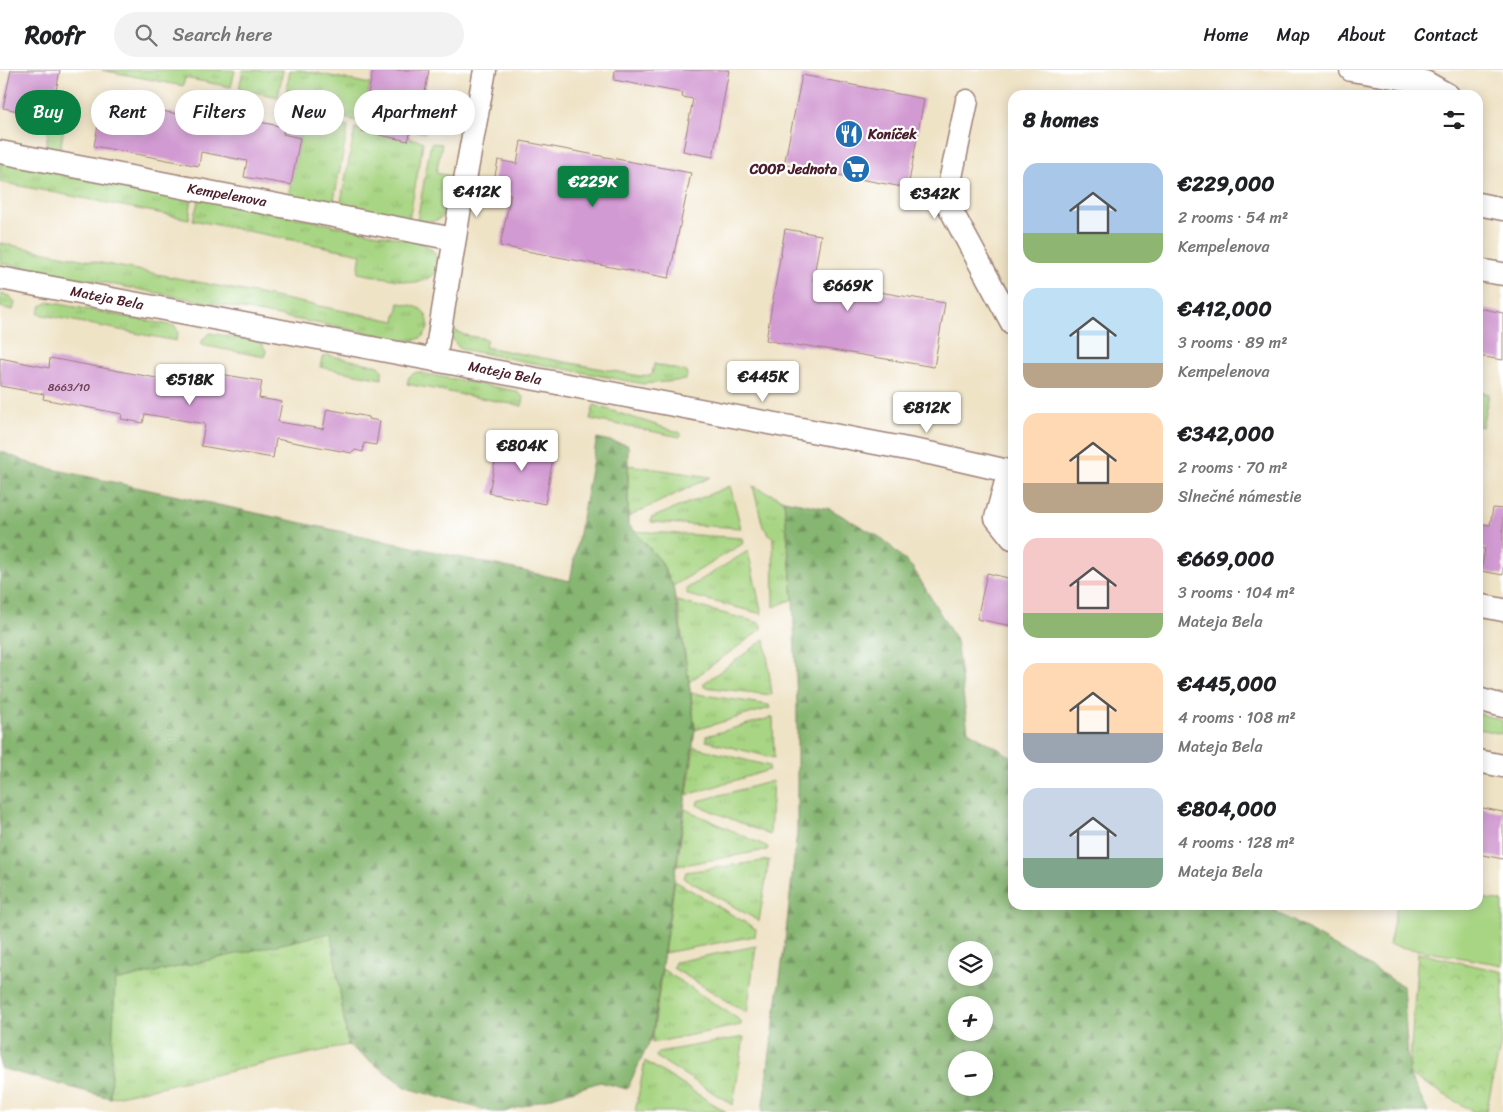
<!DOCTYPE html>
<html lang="en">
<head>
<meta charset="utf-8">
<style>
	body { margin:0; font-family:Sriracha,sans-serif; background:#f2f2f2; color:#202124; height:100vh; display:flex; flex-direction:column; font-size:19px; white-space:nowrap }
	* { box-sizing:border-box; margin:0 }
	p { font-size:16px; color:#757577 }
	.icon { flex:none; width:28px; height:28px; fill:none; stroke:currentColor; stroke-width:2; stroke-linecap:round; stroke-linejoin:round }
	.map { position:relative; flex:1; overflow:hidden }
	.side { position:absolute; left:1008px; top:20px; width:475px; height:820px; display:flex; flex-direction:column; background:#fff; border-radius:15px; box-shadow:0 2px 12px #0003 }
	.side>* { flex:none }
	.guide { position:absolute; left:15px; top:20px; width:475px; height:45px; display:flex; gap:10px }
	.tools { position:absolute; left:948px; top:871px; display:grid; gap:10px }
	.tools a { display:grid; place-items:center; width:45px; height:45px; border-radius:50%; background:#fff; box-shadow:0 2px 12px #0003; font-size:25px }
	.price { position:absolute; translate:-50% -42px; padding:0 11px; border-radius:5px; background:#fff; color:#222; font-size:16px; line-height:32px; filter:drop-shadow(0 1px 2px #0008) }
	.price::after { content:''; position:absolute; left:50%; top:30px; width:15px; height:11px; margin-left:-8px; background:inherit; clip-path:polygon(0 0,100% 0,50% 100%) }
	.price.selected { background:#0b8043; color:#fff }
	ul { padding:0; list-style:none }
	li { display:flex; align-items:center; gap:15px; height:125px; padding:0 15px }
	li span { display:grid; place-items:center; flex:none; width:140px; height:100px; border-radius:15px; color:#555 }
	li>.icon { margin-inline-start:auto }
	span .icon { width:60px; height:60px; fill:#fffc; stroke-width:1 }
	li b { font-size:21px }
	h2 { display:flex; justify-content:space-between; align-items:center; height:60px; padding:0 15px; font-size:21px }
	.pill { padding:0 18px; border-radius:22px; background:#fff; box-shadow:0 2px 12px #0003; font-size:18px; line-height:45px }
	.pill.selected { background:#0b8043; color:#fff }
	header { display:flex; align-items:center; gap:30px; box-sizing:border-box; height:70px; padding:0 25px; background:#fff; border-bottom:1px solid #e0e0e0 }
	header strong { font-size:24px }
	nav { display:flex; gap:28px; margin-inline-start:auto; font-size:18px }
	.search { width:350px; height:45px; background:#f2f2f2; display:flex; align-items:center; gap:12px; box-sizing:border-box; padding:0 18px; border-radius:28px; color:#757577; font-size:19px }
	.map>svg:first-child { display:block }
	.grass { fill:url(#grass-tufts); stroke:#797a57 }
	.forest { fill:url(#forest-firs); stroke:#686a4e; fill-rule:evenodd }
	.park { fill:url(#park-crowns); stroke:#797a57 }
	.garden { fill:#a8d583; stroke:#797a57 }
	.building { fill:#d29ad2 }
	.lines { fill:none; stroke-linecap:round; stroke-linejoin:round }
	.street-casing { stroke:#9c8178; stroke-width:25 }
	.street { stroke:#fff; stroke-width:22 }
	.labels { text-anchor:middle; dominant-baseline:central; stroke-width:4.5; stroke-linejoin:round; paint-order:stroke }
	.number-label { font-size:11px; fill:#6c3e55 }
	.poi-label { font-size:14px; font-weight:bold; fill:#4a1f2b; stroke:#fff; text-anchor:start }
	.street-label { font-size:14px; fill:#4a1f2b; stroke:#fff }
</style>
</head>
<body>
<header>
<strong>Roofr</strong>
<div class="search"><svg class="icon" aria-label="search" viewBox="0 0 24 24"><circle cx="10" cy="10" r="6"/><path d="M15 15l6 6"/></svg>Search here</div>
<nav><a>Home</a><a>Map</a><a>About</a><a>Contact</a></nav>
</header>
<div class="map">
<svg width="1503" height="1042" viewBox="0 0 1503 1042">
	<defs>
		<pattern id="grass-tufts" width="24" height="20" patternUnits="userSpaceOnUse" patternTransform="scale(1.25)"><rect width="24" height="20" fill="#a8d583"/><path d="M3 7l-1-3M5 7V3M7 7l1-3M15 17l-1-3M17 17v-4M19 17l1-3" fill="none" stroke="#92b671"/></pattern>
		<pattern id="forest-firs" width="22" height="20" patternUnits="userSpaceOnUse" patternTransform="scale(1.25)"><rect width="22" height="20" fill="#86b671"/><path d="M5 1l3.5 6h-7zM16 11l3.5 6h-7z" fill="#70935d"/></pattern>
		<pattern id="park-crowns" width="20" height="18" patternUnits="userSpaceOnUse" patternTransform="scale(1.25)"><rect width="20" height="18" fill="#a8d583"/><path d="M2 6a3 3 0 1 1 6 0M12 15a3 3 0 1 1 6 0" fill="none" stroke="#92b671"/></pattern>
	</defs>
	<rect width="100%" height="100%" fill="#fff"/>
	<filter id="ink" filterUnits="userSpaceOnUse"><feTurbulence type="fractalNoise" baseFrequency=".02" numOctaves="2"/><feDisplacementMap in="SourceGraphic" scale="10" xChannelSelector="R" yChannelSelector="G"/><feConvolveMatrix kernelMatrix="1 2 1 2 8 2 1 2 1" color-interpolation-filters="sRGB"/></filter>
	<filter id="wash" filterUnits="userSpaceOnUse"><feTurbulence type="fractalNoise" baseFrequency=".0096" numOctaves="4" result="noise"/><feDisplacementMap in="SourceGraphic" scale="20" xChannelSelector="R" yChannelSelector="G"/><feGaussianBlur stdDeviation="1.12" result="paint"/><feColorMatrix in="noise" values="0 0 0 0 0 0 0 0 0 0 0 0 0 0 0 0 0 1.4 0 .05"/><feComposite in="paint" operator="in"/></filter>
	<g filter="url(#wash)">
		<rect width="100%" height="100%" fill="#efe3c6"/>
		<g class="grass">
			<polygon points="102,0 235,0 231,17 185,8 183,16"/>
			<polygon points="243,0 283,0 278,27 239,19"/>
			<polygon points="290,0 301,0 370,14 364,48 358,51 285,36 284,34"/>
			<polygon points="56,21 70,25 59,85 51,83 46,74"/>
			<polygon points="418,22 432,25 425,63 411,60 412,53 419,54 422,42 414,41"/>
			<polygon points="285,43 348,57 333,135 288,126 300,68 283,64 284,57 280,56 282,44"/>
			<polygon points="355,58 361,60 361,61 408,70 409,68 422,71 423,73 409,150 340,137"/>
			<path d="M 431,73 L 442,74 L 436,103 L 454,107 C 449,134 451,156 417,151 Z"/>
			<polygon points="0,91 192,127 189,149 0,112"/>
			<polygon points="199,128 423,173 432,180 438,189 439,197 437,203 423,211 416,213 358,203 361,184 193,150"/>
			<path d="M 0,173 L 395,251 L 399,233 C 405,234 413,235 419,238 C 428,243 432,257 424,265 C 421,269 414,270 410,271 L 0,193 Z"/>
			<polygon points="0,224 10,226 15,233 13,240 0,237"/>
			<polygon points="49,232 175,256 178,262 176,271 38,244 41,236"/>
			<polygon points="451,258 464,265 487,269 485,277 640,306 652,305 654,294 687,302 686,310 643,314 460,279 451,267"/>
			<polygon points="210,263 261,272 266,281 265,287 201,275 203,269"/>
			<polygon points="327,285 379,296 382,300 382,309 320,297 322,288"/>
			<polygon points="416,302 516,321 524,328 522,336 407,314 409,307"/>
			<polygon points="594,335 681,363 680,367 590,349"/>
			<polygon points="628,395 711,407 628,447"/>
			<polygon points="730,416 741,458 651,452 651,448"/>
			<polygon points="753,416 784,430 793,529 774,537 773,468 763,457"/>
			<polygon points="633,461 743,468 744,473 673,516 660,490"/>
			<polygon points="748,481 762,544 688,525 686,519"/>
			<polygon points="677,531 760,553 762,559 689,612"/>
			<polygon points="765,569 772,625 704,617 704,613"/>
			<polygon points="691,623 769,635 770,638 695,660"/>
			<polygon points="1478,643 1503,651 1503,664 1478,659"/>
			<polygon points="773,647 774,688 706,671 706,666"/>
			<polygon points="694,677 769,696 769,700 687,725"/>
			<polygon points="773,711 770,765 697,735 698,731"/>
			<polygon points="685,739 768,777 767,780 677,796"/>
			<polygon points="769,790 759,851 684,808 686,802"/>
			<polygon points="675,811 756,859 755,866 664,883"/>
			<polygon points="331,862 348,975 110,1028 114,911"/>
			<polygon points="756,876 747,943 673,898 675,892"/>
			<polygon points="662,899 741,951 741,955 652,973"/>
			<polygon points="744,967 733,1035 656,987 658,982"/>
			<polygon points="645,991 726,1042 635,1042"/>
		</g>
		<g class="forest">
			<polygon points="597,368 628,375 628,454 660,490 673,516 689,612 695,660 652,967 627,1019 600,1012 504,1042 492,1042 407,1018 348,975 331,863 115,911 110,1028 0,998 0,381 34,395 570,511"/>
			<path d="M 784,430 L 830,439 L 883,469 L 913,498 L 956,570 L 968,661 L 1012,687 L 1012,835 L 1265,835 L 1403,916 L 1409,1004 L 1428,1042 L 762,1042 L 785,871 L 797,762 L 797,634 L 793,529 ZM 956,880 L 984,880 L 984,908 L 956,908 ZM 956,935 L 984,935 L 984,962 L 956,962 ZM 956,990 L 984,990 L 984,1018 L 956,1018 Z"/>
		</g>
		<polygon class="park" points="1418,883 1503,902 1503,964 1486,1042 1474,1042 1409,1004"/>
		<g class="garden">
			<polygon points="1478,321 1489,324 1482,357 1478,356"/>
			<polygon points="1478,827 1503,832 1503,895 1389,875 1397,835 1478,835"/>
		</g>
		<g id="blocks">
			<g class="building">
				<polygon points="11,0 60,0 51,47 3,38"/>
				<polygon points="373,0 429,0 419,54 413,53 408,71 361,61"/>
				<polygon points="615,0 729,0 713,87 683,81 693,29 682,27 683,23 614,10"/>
				<polygon points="802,5 924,29 908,118 784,95"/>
				<polygon points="103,30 178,44 179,38 208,43 210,35 257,44 255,51 284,57 283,64 300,68 291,115 244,107 247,91 201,82 199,96 94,76"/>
				<polygon points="521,71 691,103 669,208 500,176 511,124 492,121 498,90 517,94"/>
				<polygon points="785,159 821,165 813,211 945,233 934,297 802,275 801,277 766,270"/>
				<polygon points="1478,238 1503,243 1503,290 1478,286"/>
				<polygon points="0,288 49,298 50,288 199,316 202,301 262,311 259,328 282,332 278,352 323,359 327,339 369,347 369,349 380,351 376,375 364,373 363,382 355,380 352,383 276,369 273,388 201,376 205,354 145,344 143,353 121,349 122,344 43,329 44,324 0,316"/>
				<polygon points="499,371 554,381 545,434 489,423"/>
				<polygon points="1493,438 1503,439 1503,505 1481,501 1485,479 1478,478 1478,453 1490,455"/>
				<polygon points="987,503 1012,509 1012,556 977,549"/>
				<polygon points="1478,737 1503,742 1503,789 1478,784"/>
			</g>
		</g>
	</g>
	<g filter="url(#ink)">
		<use href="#blocks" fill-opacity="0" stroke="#9c8178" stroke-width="1"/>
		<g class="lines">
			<defs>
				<g id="street">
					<polyline points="1351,0 1425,12 1448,25"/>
					<polyline points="967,31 946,131 1012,253"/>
					<polyline points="0,82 454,169"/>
					<polyline points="1478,134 1503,139"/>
					<polyline points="1478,200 1503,204"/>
					<polyline points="0,208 934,384 1012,402"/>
					<polyline points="435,290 459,143 485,0"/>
					<polyline points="1009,401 996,448 1012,468"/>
					<polyline points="1478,535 1503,540"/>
					<polyline points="1478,629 1503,636"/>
					<polyline points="1478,691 1503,696"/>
				</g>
			</defs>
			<use href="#street" class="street-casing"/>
			<use href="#street" class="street"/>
		</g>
	</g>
	<defs>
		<symbol id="restaurant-disc" viewBox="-11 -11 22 22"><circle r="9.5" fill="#1f6fb2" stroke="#fff"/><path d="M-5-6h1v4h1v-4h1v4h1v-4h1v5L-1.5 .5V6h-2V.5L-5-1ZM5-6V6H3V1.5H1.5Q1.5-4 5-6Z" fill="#fff"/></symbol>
		<symbol id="supermarket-disc" viewBox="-11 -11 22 22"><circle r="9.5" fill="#1f6fb2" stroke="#fff"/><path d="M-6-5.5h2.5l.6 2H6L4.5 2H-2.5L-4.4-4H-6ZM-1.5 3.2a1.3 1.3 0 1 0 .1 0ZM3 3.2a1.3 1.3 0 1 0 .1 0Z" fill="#fff"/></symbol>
	</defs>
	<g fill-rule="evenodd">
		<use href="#restaurant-disc" x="833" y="48" width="32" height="32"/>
		<use href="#supermarket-disc" x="840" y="83" width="32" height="32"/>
	</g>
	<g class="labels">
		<g class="number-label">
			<text x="69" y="317">8663/10</text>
		</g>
		<g class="poi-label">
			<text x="868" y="64">Koníček</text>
			<text x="837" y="99" text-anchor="end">COOP Jednota</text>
		</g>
		<g class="street-label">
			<text transform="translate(227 125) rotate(10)">Kempelenova</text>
			<text transform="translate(107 228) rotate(11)">Mateja Bela</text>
			<text transform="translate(505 303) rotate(11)">Mateja Bela</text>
		</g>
	</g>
</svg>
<div class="tools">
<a><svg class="icon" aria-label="layers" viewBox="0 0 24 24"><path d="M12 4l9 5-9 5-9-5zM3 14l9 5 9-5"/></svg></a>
<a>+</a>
<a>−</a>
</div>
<b class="price selected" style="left:593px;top:138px">€229K</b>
<b class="price" style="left:477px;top:148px">€412K</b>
<b class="price" style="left:935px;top:150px">€342K</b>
<b class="price" style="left:848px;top:242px">€669K</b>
<b class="price" style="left:763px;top:333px">€445K</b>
<b class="price" style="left:190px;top:336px">€518K</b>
<b class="price" style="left:927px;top:364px">€812K</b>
<b class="price" style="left:522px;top:402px">€804K</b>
<div class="guide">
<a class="pill selected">Buy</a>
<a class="pill">Rent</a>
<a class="pill">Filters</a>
<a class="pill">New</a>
<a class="pill">Apartment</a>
</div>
<section class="side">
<h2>8 homes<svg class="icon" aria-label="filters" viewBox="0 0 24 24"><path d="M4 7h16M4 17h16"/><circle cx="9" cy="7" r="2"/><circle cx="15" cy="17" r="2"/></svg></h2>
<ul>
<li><span style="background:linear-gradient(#a9c7e8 70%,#8fb573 0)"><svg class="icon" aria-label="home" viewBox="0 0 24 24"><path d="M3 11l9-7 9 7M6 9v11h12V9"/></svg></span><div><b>€229,000</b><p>2 rooms · 54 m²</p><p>Kempelenova</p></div></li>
<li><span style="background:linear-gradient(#bfe0f5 75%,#b9a48a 0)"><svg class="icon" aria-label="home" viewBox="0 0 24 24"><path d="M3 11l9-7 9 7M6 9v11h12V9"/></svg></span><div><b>€412,000</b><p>3 rooms · 89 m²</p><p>Kempelenova</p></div></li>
<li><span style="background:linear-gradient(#ffd9b3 70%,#b9a48a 0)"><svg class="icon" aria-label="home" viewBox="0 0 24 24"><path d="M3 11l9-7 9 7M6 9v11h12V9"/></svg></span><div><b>€342,000</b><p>2 rooms · 70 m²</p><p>Slnečné námestie</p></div></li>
<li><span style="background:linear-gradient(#f6c9c9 75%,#8fb573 0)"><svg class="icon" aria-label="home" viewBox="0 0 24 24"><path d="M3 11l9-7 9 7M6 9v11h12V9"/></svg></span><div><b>€669,000</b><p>3 rooms · 104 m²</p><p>Mateja Bela</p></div></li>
<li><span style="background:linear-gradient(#ffd9b3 70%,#9aa5b1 0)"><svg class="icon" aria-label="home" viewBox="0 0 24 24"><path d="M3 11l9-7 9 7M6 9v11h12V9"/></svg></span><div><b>€445,000</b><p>4 rooms · 108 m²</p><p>Mateja Bela</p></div></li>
<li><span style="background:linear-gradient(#c9d6e8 70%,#7fa58c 0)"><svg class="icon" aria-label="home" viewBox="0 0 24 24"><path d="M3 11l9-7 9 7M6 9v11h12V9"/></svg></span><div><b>€804,000</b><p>4 rooms · 128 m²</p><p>Mateja Bela</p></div></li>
</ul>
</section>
</div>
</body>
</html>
